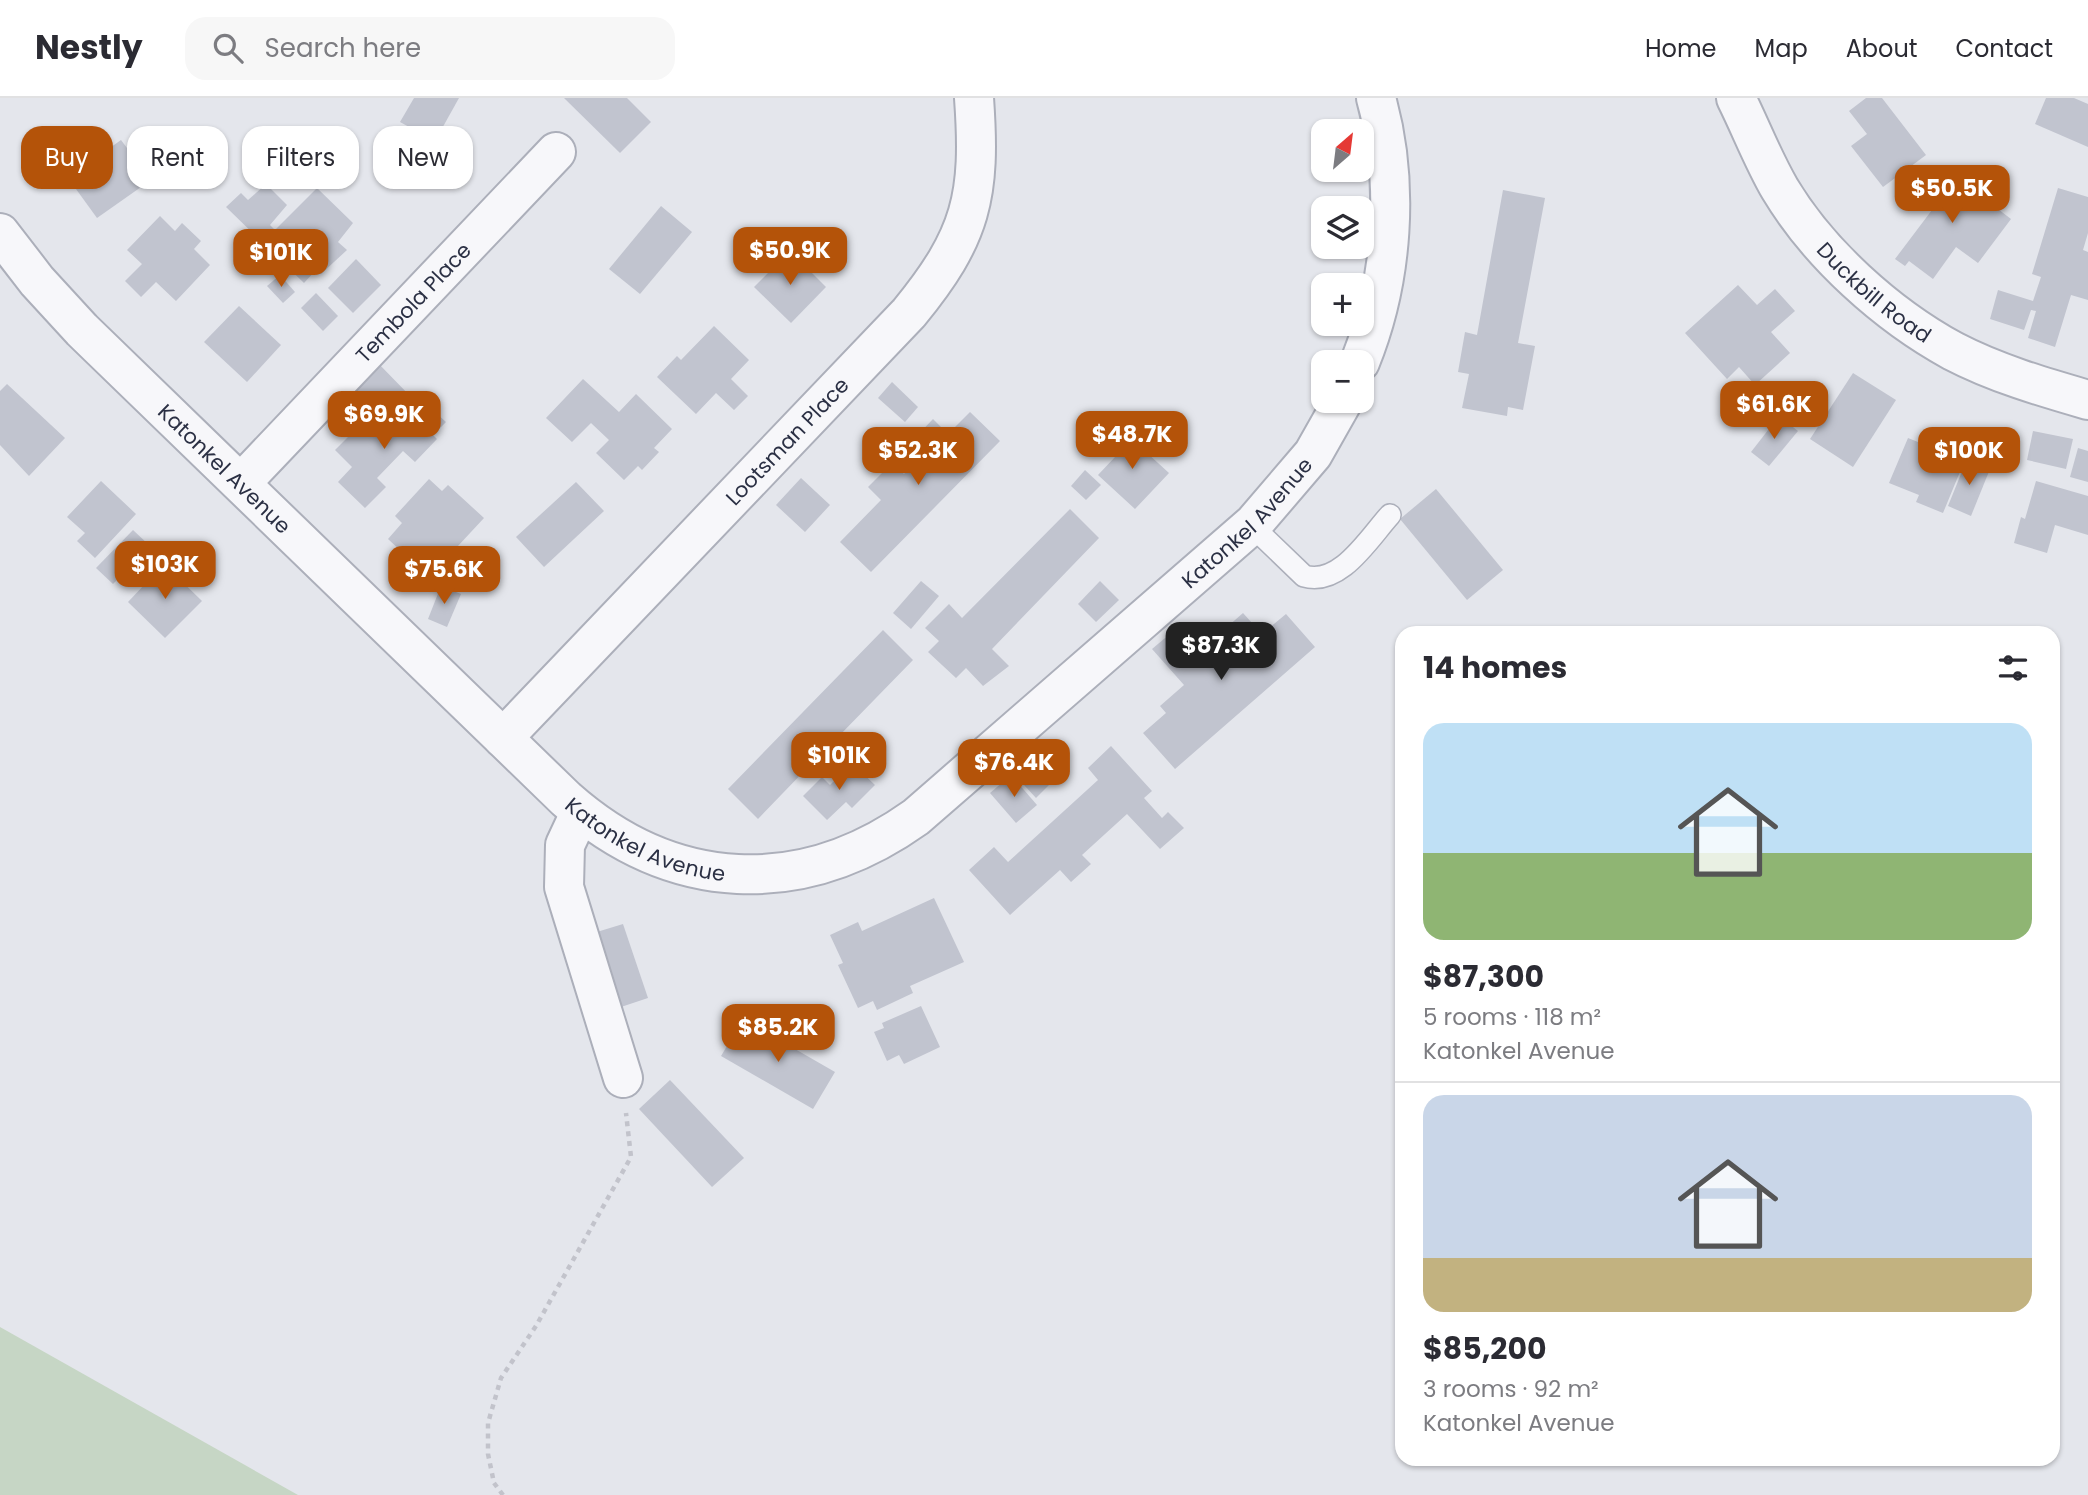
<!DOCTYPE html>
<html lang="en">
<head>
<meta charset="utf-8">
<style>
	body { margin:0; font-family:Poppins,sans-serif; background:#f7f7f7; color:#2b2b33; height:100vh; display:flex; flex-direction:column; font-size:26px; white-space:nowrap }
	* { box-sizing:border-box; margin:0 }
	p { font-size:23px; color:#7c7c81 }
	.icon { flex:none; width:38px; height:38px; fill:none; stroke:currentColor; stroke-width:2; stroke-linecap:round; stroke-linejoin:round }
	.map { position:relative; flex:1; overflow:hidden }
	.side { position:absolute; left:1395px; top:528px; width:665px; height:840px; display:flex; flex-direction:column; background:#fff; border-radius:21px; box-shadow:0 2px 5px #0004 }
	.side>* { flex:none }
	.banner { position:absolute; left:21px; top:28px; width:665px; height:63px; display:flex; gap:14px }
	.needle { width:46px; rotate:28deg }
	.fabs { position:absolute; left:1311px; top:21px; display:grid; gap:14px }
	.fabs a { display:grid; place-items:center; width:63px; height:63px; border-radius:14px; background:#fff; box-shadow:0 2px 5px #0004; font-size:35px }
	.price { position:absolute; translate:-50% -60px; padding:0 16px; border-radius:14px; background:#b45309; color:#fff; font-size:23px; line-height:46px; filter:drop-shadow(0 2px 4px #0008) }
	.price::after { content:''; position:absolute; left:50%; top:42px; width:21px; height:16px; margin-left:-10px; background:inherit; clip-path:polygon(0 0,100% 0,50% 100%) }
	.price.on { background:#222; color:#fff }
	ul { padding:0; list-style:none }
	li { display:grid; align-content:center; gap:14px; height:371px; padding:0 28px }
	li+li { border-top:2px solid #e1e1e2 }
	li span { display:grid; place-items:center; height:217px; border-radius:21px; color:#555 }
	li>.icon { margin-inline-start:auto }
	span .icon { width:126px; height:126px; fill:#fffc; stroke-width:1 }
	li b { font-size:30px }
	h2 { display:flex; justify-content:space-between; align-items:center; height:84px; padding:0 28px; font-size:30px }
	.chip { padding:0 24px; border-radius:21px; background:#fff; box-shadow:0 2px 5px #0004; font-size:24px; line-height:63px }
	.chip.on { background:#b45309; color:#fff }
	header { display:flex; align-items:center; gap:42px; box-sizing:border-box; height:98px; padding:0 35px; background:#fff; border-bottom:2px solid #e1e1e2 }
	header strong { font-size:33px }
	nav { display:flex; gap:38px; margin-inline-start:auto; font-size:24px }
	.search { width:490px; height:63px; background:#f7f7f7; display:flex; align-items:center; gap:18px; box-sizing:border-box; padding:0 24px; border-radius:21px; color:#7c7c81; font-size:26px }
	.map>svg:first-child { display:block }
	.green { fill:#c6d6c5 }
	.building { fill:#c1c4cf }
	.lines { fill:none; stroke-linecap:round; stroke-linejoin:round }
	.service-casing { stroke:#acafba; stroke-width:24 }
	.minor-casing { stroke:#acafba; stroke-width:42 }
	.path { stroke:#c2c3cb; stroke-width:4.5; stroke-dasharray:5 5; stroke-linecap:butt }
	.service { stroke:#f7f7fa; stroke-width:21 }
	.minor { stroke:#f7f7fa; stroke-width:38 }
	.labels { text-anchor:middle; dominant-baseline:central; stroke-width:5; stroke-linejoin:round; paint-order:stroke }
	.street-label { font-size:21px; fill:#2b3044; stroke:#f4f5f9 }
</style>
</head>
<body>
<header>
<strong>Nestly</strong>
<div class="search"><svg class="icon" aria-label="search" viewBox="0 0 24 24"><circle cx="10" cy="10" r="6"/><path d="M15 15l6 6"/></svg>Search here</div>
<nav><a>Home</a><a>Map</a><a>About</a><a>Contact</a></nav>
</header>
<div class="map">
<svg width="2088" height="1397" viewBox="0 0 2088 1397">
	<rect width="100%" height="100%" fill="#e4e6ec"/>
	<polygon class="green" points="0,1229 298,1397 0,1397"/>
	<g class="building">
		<polygon points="414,0 459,0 435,43 400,24"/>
		<polygon points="564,0 627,0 651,24 620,55"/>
		<polygon points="1866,0 1882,0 1926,57 1883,89 1851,48 1867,36 1849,13"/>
		<polygon points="2046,0 2074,0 2088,6 2088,49 2035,26"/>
		<polygon points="121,42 151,82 97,120 68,80"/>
		<polygon points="1943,69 2011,121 1978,165 1956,149 1933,181 1909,163 1905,168 1895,161 1932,112 1919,101"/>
		<polygon points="266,86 287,107 270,127 275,132 317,90 353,125 338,144 347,152 321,176 316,172 304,185 226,109 241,95 248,102"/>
		<polygon points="2058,90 2088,99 2088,135 2083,152 2088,154 2088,202 2071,197 2055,249 2028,240 2036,213 2031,212 2024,232 1990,221 1998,192 2033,203 2041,179 2032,176"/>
		<polygon points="1503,92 1545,100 1518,245 1535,248 1523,312 1508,309 1507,318 1462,310 1469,276 1458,274 1465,234 1477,237"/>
		<polygon points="661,108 692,134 640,196 609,171"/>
		<polygon points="160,118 175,133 182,125 201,143 194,151 210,167 176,203 156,184 141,199 125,183 142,166 127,152"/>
		<polygon points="790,153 826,189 791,225 754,189"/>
		<polygon points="356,161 381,187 353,215 328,190"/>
		<polygon points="280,177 295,194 283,205 267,188"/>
		<polygon points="1738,187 1757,207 1775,191 1795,213 1771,234 1790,255 1755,287 1739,269 1727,281 1685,235"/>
		<polygon points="316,195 338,218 323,233 301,210"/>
		<polygon points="239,208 281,247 247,284 204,244"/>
		<polygon points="714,228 749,262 731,281 748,298 734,312 716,295 696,316 657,279 677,258 681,262"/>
		<polygon points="376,263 413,301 394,318 381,306 376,311 351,287"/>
		<polygon points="1853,275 1896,302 1853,369 1810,341"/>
		<polygon points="583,281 619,314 636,296 672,331 654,350 659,354 642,372 638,368 624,382 596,355 609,342 591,325 572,344 546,320"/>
		<polygon points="892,284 918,309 905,324 878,300"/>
		<polygon points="7,286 65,340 29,378 0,347 0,293"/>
		<polygon points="425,305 446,324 433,337 437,341 415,364 403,353 377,380 386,389 365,410 338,384 352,369 335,352 368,319 391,340"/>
		<polygon points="970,314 1000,343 871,474 840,444 881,402 868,389 892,365 904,376 924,356 912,343 933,321 948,336"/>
		<polygon points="1779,318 1798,333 1769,368 1751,354"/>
		<polygon points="2033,333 2073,341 2066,371 2027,362"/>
		<polygon points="1124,334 1169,375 1135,411 1098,377 1115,359 1107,351"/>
		<polygon points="1946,336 1971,347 1943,415 1916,404 1919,397 1889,385 1908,340 1923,346 1925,341 1941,348"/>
		<polygon points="2078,350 2088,353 2088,384 2070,379"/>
		<polygon points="1967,361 1990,371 1971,418 1948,408"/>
		<polygon points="1085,372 1101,387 1086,402 1071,388"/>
		<polygon points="801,380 830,407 805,434 776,407"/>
		<polygon points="429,381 442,393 448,387 484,420 444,463 448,467 433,483 388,441 402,425 395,418"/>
		<polygon points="101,383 136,416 95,460 77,443 85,435 67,419"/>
		<polygon points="2036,383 2088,398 2088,437 2055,427 2047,455 2014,445 2021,419 2025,421"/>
		<polygon points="576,384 604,413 544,469 516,439"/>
		<polygon points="1436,391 1503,472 1467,502 1400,421"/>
		<polygon points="1070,411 1099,440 992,551 1009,568 983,588 966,570 956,580 928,554 939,543 925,530 949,506 962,520"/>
		<polygon points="133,432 150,448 113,486 96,470"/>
		<polygon points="164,466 202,503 165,540 128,504"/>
		<polygon points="921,483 939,498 911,531 893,515"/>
		<polygon points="1100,483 1119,502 1096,524 1078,506"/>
		<polygon points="441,488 461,496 447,529 428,521"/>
		<polygon points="1243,515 1262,536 1286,516 1315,549 1175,671 1143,635 1166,615 1160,608 1184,587 1152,551 1177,530 1208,565 1229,547 1219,536"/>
		<polygon points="883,532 913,562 837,640 844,648 819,674 810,667 758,721 728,691"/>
		<polygon points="1111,648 1152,693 1144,700 1162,720 1168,714 1184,730 1160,751 1127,716 1082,757 1091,766 1071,784 1060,772 1010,817 969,772 994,749 1008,764 1098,682 1088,670"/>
		<polygon points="1033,656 1056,680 1036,700 1013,675"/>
		<polygon points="852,665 875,687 852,710 846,704 827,722 803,698 822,679 830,687"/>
		<polygon points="1011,677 1037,707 1016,725 990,695"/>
		<polygon points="934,800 964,864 910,888 913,895 877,912 873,903 858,910 838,867 843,865 830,837 858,824 862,833"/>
		<polygon points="623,826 648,900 612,912 587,837"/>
		<polygon points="921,908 940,949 904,966 899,957 887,963 874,934 884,930 882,925"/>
		<polygon points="743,921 835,974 813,1011 721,958"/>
		<polygon points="670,982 744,1060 712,1089 639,1011"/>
	</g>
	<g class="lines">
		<defs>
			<path id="service" d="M 1251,427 L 1304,478 C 1340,489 1369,440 1390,417"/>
			<g id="minor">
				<path id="s1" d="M 1736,0 C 1751,30 1763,62 1780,91 C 1819,156 1887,217 1953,253 C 1995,275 2043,289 2088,302"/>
				<path id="s2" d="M 0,135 L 37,183 L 82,232 L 566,701 C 672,795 801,801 916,719 L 1254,425 L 1313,356 L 1343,303"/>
				<path d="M 1360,264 C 1393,183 1400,85 1376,0"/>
				<path id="s3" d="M 242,384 L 556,54"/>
				<path id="s4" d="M 503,640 L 909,215 C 972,138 981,98 974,0"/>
				<polyline points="580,715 565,747 564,789 623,980"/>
			</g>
		</defs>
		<use href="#service" class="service-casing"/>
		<use href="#minor" class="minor-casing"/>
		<polyline class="path" points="503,1397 494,1385 488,1356 488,1325 501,1280 536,1228 631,1059 626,1015"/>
		<use href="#service" class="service"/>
		<use href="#minor" class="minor"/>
	</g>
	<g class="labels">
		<g class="street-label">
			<text stroke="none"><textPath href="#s1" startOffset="242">Duckbill Road</textPath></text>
			<text stroke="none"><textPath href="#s3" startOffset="248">Tembola Place</textPath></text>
			<text stroke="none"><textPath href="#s4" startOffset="411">Lootsman Place</textPath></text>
			<text stroke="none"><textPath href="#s2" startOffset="326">Katonkel Avenue</textPath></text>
			<text stroke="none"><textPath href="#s2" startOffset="1626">Katonkel Avenue</textPath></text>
			<text stroke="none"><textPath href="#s2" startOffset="892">Katonkel Avenue</textPath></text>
		</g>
	</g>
</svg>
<div class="fabs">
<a><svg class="needle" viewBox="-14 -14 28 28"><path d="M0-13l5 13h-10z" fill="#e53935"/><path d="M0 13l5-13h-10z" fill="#7c7c81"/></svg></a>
<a><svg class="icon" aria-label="layers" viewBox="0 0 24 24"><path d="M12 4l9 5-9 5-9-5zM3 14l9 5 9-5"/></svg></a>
<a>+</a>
<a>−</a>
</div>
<b class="price" style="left:1952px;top:127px">$50.5K</b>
<b class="price" style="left:790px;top:189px">$50.9K</b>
<b class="price" style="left:281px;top:191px">$101K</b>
<b class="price" style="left:1774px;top:343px">$61.6K</b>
<b class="price" style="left:384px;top:353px">$69.9K</b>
<b class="price" style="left:1132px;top:373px">$48.7K</b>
<b class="price" style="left:918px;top:389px">$52.3K</b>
<b class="price" style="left:1969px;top:389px">$100K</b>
<b class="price" style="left:165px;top:503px">$103K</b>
<b class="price" style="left:444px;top:508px">$75.6K</b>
<b class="price on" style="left:1221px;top:584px">$87.3K</b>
<b class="price" style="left:839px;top:694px">$101K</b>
<b class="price" style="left:1014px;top:701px">$76.4K</b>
<b class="price" style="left:778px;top:966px">$85.2K</b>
<div class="banner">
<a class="chip on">Buy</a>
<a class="chip">Rent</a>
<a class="chip">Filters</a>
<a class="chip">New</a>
</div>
<section class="side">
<h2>14 homes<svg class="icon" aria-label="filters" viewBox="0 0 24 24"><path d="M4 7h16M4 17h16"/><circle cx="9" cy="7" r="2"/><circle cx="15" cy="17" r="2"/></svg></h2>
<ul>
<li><span style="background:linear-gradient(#bfe0f5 60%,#8fb573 0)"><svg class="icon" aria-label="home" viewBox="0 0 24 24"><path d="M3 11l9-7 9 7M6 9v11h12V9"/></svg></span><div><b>$87,300</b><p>5 rooms · 118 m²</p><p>Katonkel Avenue</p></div></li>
<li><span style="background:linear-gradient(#c9d6e8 75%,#c2b280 0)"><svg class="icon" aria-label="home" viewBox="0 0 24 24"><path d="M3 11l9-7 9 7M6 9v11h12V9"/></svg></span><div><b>$85,200</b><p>3 rooms · 92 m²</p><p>Katonkel Avenue</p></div></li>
</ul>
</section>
</div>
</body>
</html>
